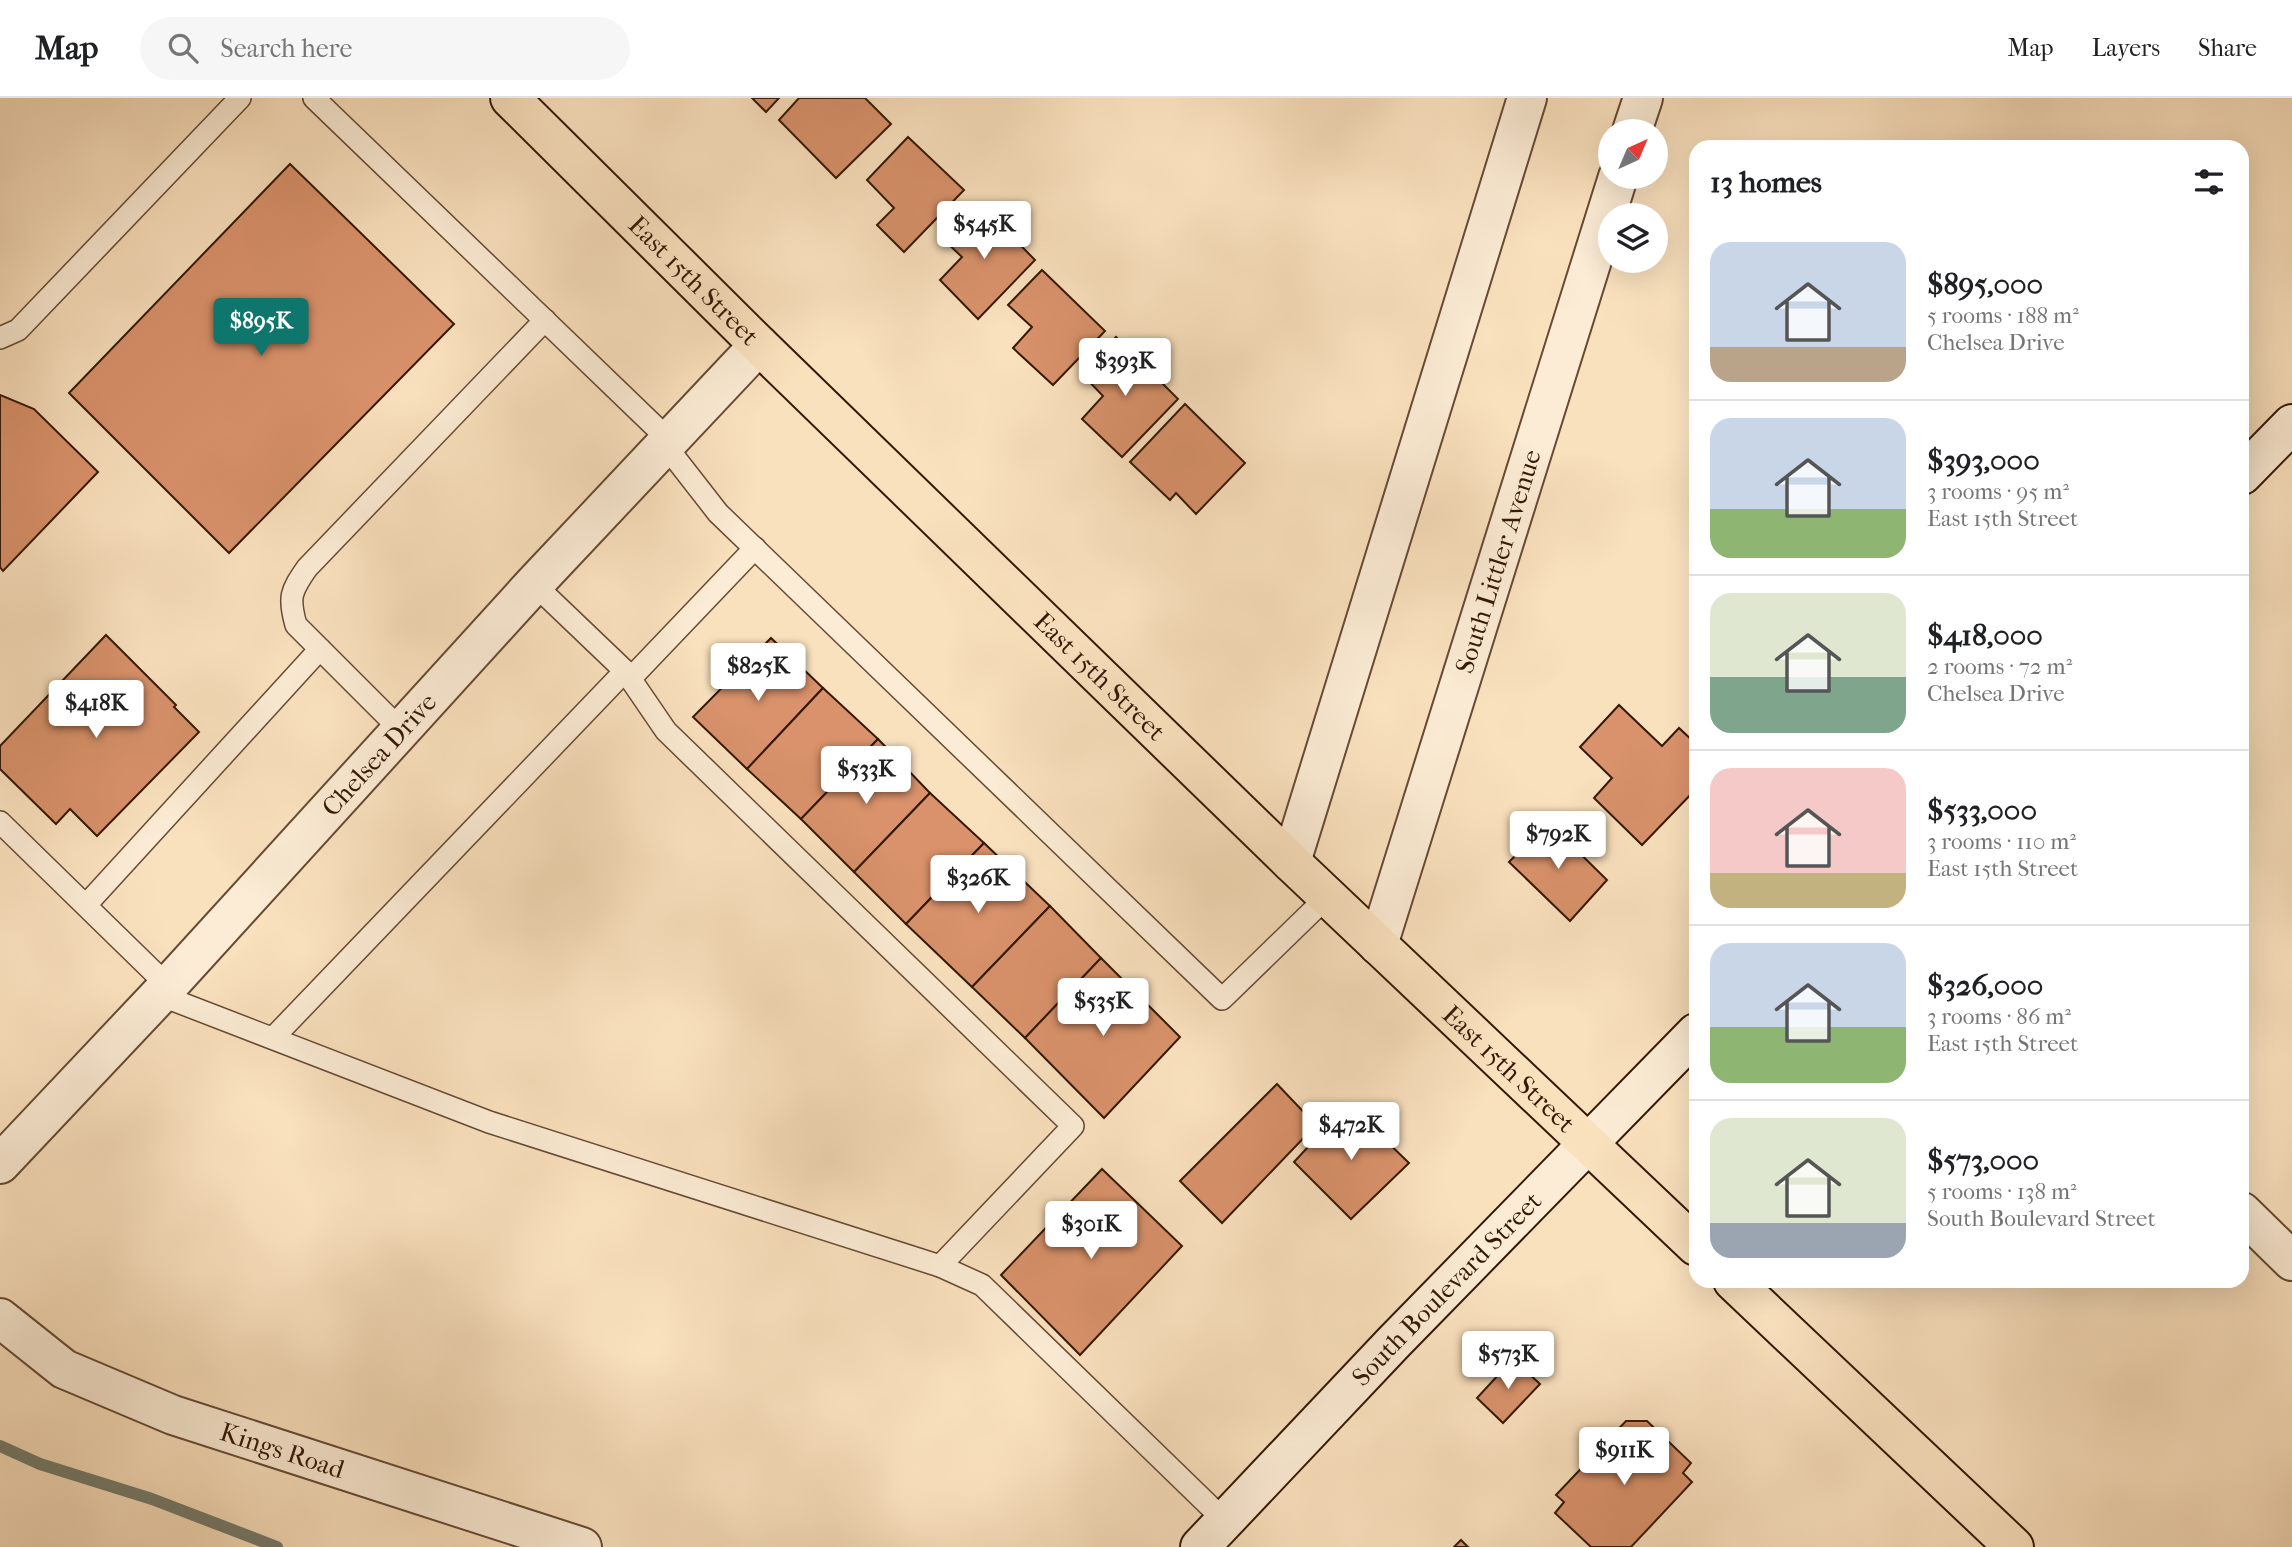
<!DOCTYPE html>
<html lang="en">
<head>
<meta charset="utf-8">
<style>
	body { margin:0; font-family:"IM FELL French Canon",serif; background:#f6f6f6; color:#202124; height:100vh; display:flex; flex-direction:column; font-size:26px; white-space:nowrap }
	* { box-sizing:border-box; margin:0 }
	p { font-size:23px; color:#757577 }
	.icon { flex:none; width:38px; height:38px; fill:none; stroke:currentColor; stroke-width:2; stroke-linecap:round; stroke-linejoin:round }
	.map { position:relative; flex:1; overflow:hidden }
	.details { position:absolute; left:1689px; top:42px; width:560px; height:1148px; display:flex; flex-direction:column; background:#fff; border-radius:21px; box-shadow:0 7px 28px #0002 }
	.details>* { flex:none }
	.needle { width:46px; rotate:44deg }
	.fabs { position:absolute; left:1598px; top:21px; display:grid; gap:14px }
	.fabs a { display:grid; place-items:center; width:70px; height:70px; border-radius:50%; background:#fff; box-shadow:0 7px 28px #0002; font-size:35px }
	.price { position:absolute; translate:-50% -60px; padding:0 16px; border-radius:7px; background:#fff; color:#222; font-size:23px; line-height:46px; filter:drop-shadow(0 2px 4px #0008) }
	.price::after { content:''; position:absolute; left:50%; top:42px; width:21px; height:16px; margin-left:-10px; background:inherit; clip-path:polygon(0 0,100% 0,50% 100%) }
	.price.active { background:#0f766e; color:#fff }
	ul { padding:0; list-style:none }
	li { display:flex; align-items:center; gap:21px; height:175px; padding:0 21px }
	li+li { border-top:2px solid #e0e0e0 }
	li span { display:grid; place-items:center; flex:none; width:196px; height:140px; border-radius:21px; color:#555 }
	li>.icon { margin-inline-start:auto }
	span .icon { width:84px; height:84px; fill:#fffc; stroke-width:1 }
	li b { font-size:30px }
	h2 { display:flex; justify-content:space-between; align-items:center; height:84px; padding:0 21px; font-size:30px }
	header { display:flex; align-items:center; gap:42px; box-sizing:border-box; height:98px; padding:0 35px; background:#fff; border-bottom:2px solid #e0e0e0 }
	header strong { font-size:33px }
	nav { display:flex; gap:38px; margin-inline-start:auto; font-size:24px }
	.search { width:490px; height:63px; background:#f6f6f6; display:flex; align-items:center; gap:18px; box-sizing:border-box; padding:0 24px; border-radius:38px; color:#757577; font-size:26px }
	.map>svg:first-child { display:block }
	.lines { fill:none; stroke-linecap:round; stroke-linejoin:round }
	.stream { stroke:#747c6d; stroke-width:12 }
	.building { fill:#d9926b; stroke:#341806; stroke-width:2 }
	.lane-casing { stroke:#664a34; stroke-width:24 }
	.street-casing { stroke:#664a34; stroke-width:42 }
	.secondary-casing { stroke:#341806; stroke-width:42 }
	.primary-casing { stroke:#341806; stroke-width:42 }
	.lane { stroke:#fcecd5; stroke-width:21 }
	.street { stroke:#fcecd5; stroke-width:38 }
	.secondary { stroke:#fcecd5; stroke-width:38 }
	.primary { stroke:#fae1be; stroke-width:38 }
	.labels { text-anchor:middle; dominant-baseline:central; stroke-width:5; stroke-linejoin:round; paint-order:stroke }
	.street-label { font-size:26px; fill:#341806; stroke:#fcecd5 }
</style>
</head>
<body>
<header>
<strong>Map</strong>
<div class="search"><svg class="icon" aria-label="search" viewBox="0 0 24 24"><circle cx="10" cy="10" r="6"/><path d="M15 15l6 6"/></svg>Search here</div>
<nav><a>Map</a><a>Layers</a><a>Share</a></nav>
</header>
<div class="map">
<svg width="2292" height="1449" viewBox="0 0 2292 1449">
	<rect width="100%" height="100%" fill="#fae1be"/>
	<filter id="stains"><feTurbulence type="fractalNoise" baseFrequency=".00286" numOctaves="4"/><feColorMatrix values="0 0 0 0 .2 0 0 0 0 .09 0 0 0 0 .02 0 0 0 .5 -.17"/></filter>
	<radialGradient id="worn" r=".72"><stop offset=".6" stop-color="#630" stop-opacity="0"/><stop offset="1" stop-color="#630" stop-opacity=".3"/></radialGradient>
	<g class="lines">
		<polyline class="stream" points="0,1348 40,1366 152,1401 277,1449"/>
	</g>
	<g class="building">
		<polygon points="752,0 779,0 766,14"/>
		<polygon points="799,0 865,0 891,26 836,80 779,22"/>
		<polygon points="908,39 964,92 904,154 877,127 894,110 867,82"/>
		<polygon points="290,66 454,226 229,455 69,295"/>
		<polygon points="979,105 1035,162 978,221 940,182 962,159 944,142"/>
		<polygon points="1042,172 1105,233 1053,287 1013,250 1032,229 1008,207"/>
		<polygon points="1116,239 1178,301 1122,359 1082,321 1103,298 1082,276"/>
		<polygon points="0,297 34,311 98,374 3,473 0,469"/>
		<polygon points="1185,306 1245,365 1196,416 1176,395 1170,402 1130,364"/>
		<polygon points="106,537 176,607 174,609 199,634 97,738 70,711 56,726 0,671 0,648"/>
		<polygon points="771,540 823,590 747,671 693,619"/>
		<polygon points="823,590 878,641 801,721 747,671"/>
		<polygon points="1619,607 1662,648 1679,630 1696,646 1696,691 1642,747 1594,700 1612,680 1580,649"/>
		<polygon points="878,641 930,695 854,774 801,721"/>
		<polygon points="930,695 984,745 906,826 854,774"/>
		<polygon points="1548,724 1607,782 1570,823 1509,764"/>
		<polygon points="984,745 1050,808 972,889 906,826"/>
		<polygon points="1050,808 1101,860 1025,940 972,889"/>
		<polygon points="1101,860 1180,939 1104,1020 1025,940"/>
		<polygon points="1277,986 1316,1027 1222,1125 1180,1083"/>
		<polygon points="1348,1006 1409,1065 1351,1121 1294,1064"/>
		<polygon points="1102,1071 1182,1148 1080,1257 1001,1177"/>
		<polygon points="1513,1261 1540,1286 1503,1325 1477,1300"/>
		<polygon points="1626,1323 1647,1323 1691,1365 1683,1375 1692,1384 1631,1449 1591,1449 1555,1415 1564,1404 1556,1397"/>
		<polygon points="1461,1442 1468,1449 1454,1449"/>
	</g>
	<g class="lines">
		<defs>
			<g id="lane">
				<polyline points="314,0 670,343"/>
				<polyline points="0,240 18,232 240,0"/>
				<polyline points="665,347 718,415 1222,901 1327,799"/>
				<polyline points="534,486 625,573 666,633 1073,1028 940,1168"/>
				<polyline points="630,581 755,450"/>
				<path d="M 401,632 L 296,527 C 288,499 291,493 307,470 L 545,222"/>
				<polyline points="0,724 168,888"/>
				<polyline points="86,807 320,551"/>
				<polyline points="160,897 489,1024 940,1168 982,1187 1225,1423"/>
				<polyline points="273,940 625,573"/>
			</g>
			<g id="street">
				<polyline points="1632,33 1643,0"/>
				<polyline points="1291,764 1527,0"/>
				<path id="s1" d="M 1378,847 L 1618,79"/>
				<path id="s2" d="M 0,1066 L 168,888 L 534,486 L 759,247"/>
				<polyline points="2242,1114 2292,1163"/>
				<path id="s3" d="M 0,1220 L 64,1271 L 173,1317 L 582,1449"/>
			</g>
			<g id="secondary">
				<polyline points="2242,377 2292,326"/>
				<path id="s4" d="M 1200,1449 L 1394,1244 L 1696,935"/>
			</g>
			<g id="primary">
				<path id="s5" d="M 510,0 L 759,247 L 1291,764 L 1696,1148"/>
				<polyline points="1733,1183 2014,1449"/>
			</g>
		</defs>
		<use href="#lane" class="lane-casing"/>
		<use href="#street" class="street-casing"/>
		<use href="#secondary" class="secondary-casing"/>
		<use href="#primary" class="primary-casing"/>
		<use href="#lane" class="lane"/>
		<use href="#street" class="street"/>
		<use href="#secondary" class="secondary"/>
		<use href="#primary" class="primary"/>
	</g>
	<g class="labels">
		<g class="street-label">
			<text stroke="none"><textPath href="#s5" startOffset="259">East 15th Street</textPath></text>
			<text stroke="none"><textPath href="#s1" startOffset="402">South Littler Avenue</textPath></text>
			<text stroke="none"><textPath href="#s5" startOffset="826">East 15th Street</textPath></text>
			<text stroke="none"><textPath href="#s2" startOffset="558">Chelsea Drive</textPath></text>
			<text stroke="none"><textPath href="#s5" startOffset="1393">East 15th Street</textPath></text>
			<text stroke="none"><textPath href="#s4" startOffset="357">South Boulevard Street</textPath></text>
			<text stroke="none"><textPath href="#s3" startOffset="315">Kings Road</textPath></text>
		</g>
	</g>
	<rect width="100%" height="100%" filter="url(#stains)"/>
	<rect width="100%" height="100%" fill="url(#worn)"/>
</svg>
<div class="fabs">
<a><svg class="needle" viewBox="-14 -14 28 28"><path d="M0-13l5 13h-10z" fill="#e53935"/><path d="M0 13l5-13h-10z" fill="#757577"/></svg></a>
<a><svg class="icon" aria-label="layers" viewBox="0 0 24 24"><path d="M12 4l9 5-9 5-9-5zM3 14l9 5 9-5"/></svg></a>
</div>
<b class="price" style="left:984px;top:163px">$545K</b>
<b class="price active" style="left:261px;top:260px">$895K</b>
<b class="price" style="left:1125px;top:300px">$393K</b>
<b class="price" style="left:758px;top:605px">$825K</b>
<b class="price" style="left:96px;top:642px">$418K</b>
<b class="price" style="left:866px;top:708px">$533K</b>
<b class="price" style="left:1558px;top:773px">$792K</b>
<b class="price" style="left:978px;top:817px">$326K</b>
<b class="price" style="left:1103px;top:940px">$535K</b>
<b class="price" style="left:1351px;top:1064px">$472K</b>
<b class="price" style="left:1091px;top:1163px">$301K</b>
<b class="price" style="left:1508px;top:1293px">$573K</b>
<b class="price" style="left:1624px;top:1389px">$911K</b>
<section class="details">
<h2>13 homes<svg class="icon" aria-label="filters" viewBox="0 0 24 24"><path d="M4 7h16M4 17h16"/><circle cx="9" cy="7" r="2"/><circle cx="15" cy="17" r="2"/></svg></h2>
<ul>
<li><span style="background:linear-gradient(#c9d6e8 75%,#b9a48a 0)"><svg class="icon" aria-label="home" viewBox="0 0 24 24"><path d="M3 11l9-7 9 7M6 9v11h12V9"/></svg></span><div><b>$895,000</b><p>5 rooms · 188 m²</p><p>Chelsea Drive</p></div></li>
<li><span style="background:linear-gradient(#c9d6e8 65%,#8fb573 0)"><svg class="icon" aria-label="home" viewBox="0 0 24 24"><path d="M3 11l9-7 9 7M6 9v11h12V9"/></svg></span><div><b>$393,000</b><p>3 rooms · 95 m²</p><p>East 15th Street</p></div></li>
<li><span style="background:linear-gradient(#dfe7d0 60%,#7fa58c 0)"><svg class="icon" aria-label="home" viewBox="0 0 24 24"><path d="M3 11l9-7 9 7M6 9v11h12V9"/></svg></span><div><b>$418,000</b><p>2 rooms · 72 m²</p><p>Chelsea Drive</p></div></li>
<li><span style="background:linear-gradient(#f6c9c9 75%,#c2b280 0)"><svg class="icon" aria-label="home" viewBox="0 0 24 24"><path d="M3 11l9-7 9 7M6 9v11h12V9"/></svg></span><div><b>$533,000</b><p>3 rooms · 110 m²</p><p>East 15th Street</p></div></li>
<li><span style="background:linear-gradient(#c9d6e8 60%,#8fb573 0)"><svg class="icon" aria-label="home" viewBox="0 0 24 24"><path d="M3 11l9-7 9 7M6 9v11h12V9"/></svg></span><div><b>$326,000</b><p>3 rooms · 86 m²</p><p>East 15th Street</p></div></li>
<li><span style="background:linear-gradient(#dfe7d0 75%,#9aa5b1 0)"><svg class="icon" aria-label="home" viewBox="0 0 24 24"><path d="M3 11l9-7 9 7M6 9v11h12V9"/></svg></span><div><b>$573,000</b><p>5 rooms · 138 m²</p><p>South Boulevard Street</p></div></li>
</ul>
</section>
</div>
</body>
</html>
